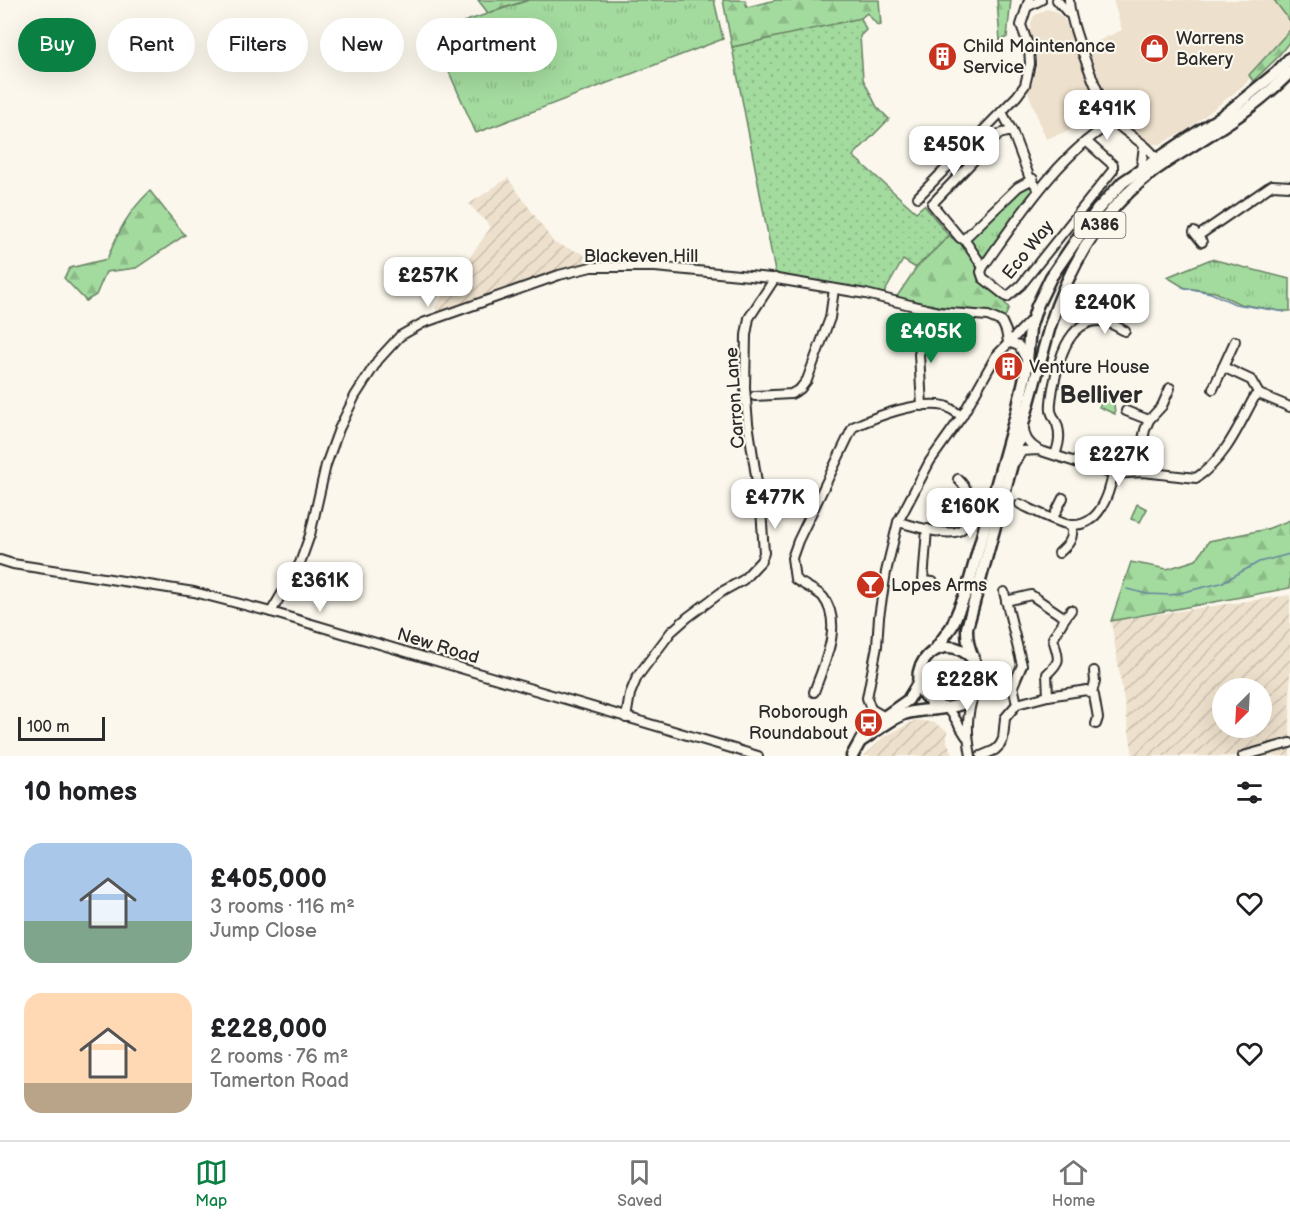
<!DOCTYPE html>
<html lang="en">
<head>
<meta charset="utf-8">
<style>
	body { margin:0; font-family:"Balsamiq Sans",sans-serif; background:#f6f6f6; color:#202124; height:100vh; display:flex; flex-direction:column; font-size:22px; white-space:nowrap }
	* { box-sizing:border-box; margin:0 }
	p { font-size:20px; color:#757577 }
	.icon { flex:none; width:33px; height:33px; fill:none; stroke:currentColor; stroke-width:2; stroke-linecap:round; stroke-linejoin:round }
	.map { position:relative; height:756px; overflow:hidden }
	.drawer { display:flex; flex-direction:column; background:#fff; flex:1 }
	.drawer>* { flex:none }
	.hud { position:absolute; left:18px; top:18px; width:600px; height:54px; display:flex; gap:12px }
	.needle { width:39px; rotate:204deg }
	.tools { position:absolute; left:1212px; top:678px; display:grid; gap:12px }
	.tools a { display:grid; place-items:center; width:60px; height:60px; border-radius:50%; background:#fff; box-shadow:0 6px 24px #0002; font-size:30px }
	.scale { position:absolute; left:18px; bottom:15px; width:87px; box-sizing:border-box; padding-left:6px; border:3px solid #2b2b2b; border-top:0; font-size:16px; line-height:21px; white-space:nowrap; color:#2b2b2b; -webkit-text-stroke:4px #fbf7ec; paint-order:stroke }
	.price { position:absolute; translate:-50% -51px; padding:0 14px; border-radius:12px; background:#fff; color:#222; font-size:20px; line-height:39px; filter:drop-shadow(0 2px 3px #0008) }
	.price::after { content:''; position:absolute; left:50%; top:36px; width:18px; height:14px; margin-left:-9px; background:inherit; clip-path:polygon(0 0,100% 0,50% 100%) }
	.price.selected { background:#0b8043; color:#fff }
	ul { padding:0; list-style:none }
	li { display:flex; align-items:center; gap:18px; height:150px; padding:0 24px }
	li span { display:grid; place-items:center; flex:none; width:168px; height:120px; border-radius:18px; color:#555 }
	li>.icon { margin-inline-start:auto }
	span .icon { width:72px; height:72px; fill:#fffc; stroke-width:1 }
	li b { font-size:26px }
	h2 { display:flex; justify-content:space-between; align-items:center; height:72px; padding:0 24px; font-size:26px }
	.chip { padding:0 21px; border-radius:27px; background:#fff; box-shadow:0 6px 24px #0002; font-size:21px; line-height:54px }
	.chip.selected { background:#0b8043; color:#fff }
	.menu { display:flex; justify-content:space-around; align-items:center; height:84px; border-top:2px solid #e0e0e0; background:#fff; font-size:16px; color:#757577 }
	.menu a { display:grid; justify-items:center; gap:3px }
	.menu .selected { color:#0b8043 }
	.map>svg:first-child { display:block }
	.built { fill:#ede0cc }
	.industrial { fill:url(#industrial-furrows); fill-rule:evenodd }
	.grass { fill:url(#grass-dots); stroke:#678264; stroke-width:1.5 }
	.forest { fill:url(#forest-firs); stroke:#678264; stroke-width:1.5 }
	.park { fill:url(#park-tufts); stroke:#678264; stroke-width:1.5 }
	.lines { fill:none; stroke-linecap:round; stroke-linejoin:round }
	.stream { stroke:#66869e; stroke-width:1.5 }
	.minor-casing { stroke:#2b2b2b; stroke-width:12 }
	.highway-casing { stroke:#2b2b2b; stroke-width:15 }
	.minor { stroke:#fbf7ec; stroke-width:8 }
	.highway { stroke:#fbf7ec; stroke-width:10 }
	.labels { text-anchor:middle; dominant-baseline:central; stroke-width:4.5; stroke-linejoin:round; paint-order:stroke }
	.shield { fill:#fbf7ec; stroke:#696865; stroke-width:1.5 }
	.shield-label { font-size:16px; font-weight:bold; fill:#2b2b2b }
	.poi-label { font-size:18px; fill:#2b2b2b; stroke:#fbf7ec; text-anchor:start }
	.street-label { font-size:18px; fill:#2b2b2b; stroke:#fbf7ec }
	.district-label { font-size:24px; font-weight:bold; fill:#2b2b2b; stroke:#fbf7ec }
</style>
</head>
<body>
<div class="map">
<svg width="1290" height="756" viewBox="0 0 1290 756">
	<defs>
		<pattern id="industrial-furrows" width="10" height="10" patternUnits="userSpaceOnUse" patternTransform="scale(1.5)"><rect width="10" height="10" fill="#ede0cc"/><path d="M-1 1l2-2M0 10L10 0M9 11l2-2" fill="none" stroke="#cbc0af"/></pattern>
		<pattern id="grass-dots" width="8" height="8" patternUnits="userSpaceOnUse" patternTransform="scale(1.5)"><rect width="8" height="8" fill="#a3da9e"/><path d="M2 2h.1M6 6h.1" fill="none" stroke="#8cbb88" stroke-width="1.8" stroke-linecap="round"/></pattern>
		<pattern id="forest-firs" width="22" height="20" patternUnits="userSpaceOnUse" patternTransform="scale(1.5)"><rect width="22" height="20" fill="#a3da9e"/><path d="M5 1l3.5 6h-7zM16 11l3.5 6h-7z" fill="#8cbb88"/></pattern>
		<pattern id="park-tufts" width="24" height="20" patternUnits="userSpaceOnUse" patternTransform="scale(1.5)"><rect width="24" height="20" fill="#a3da9e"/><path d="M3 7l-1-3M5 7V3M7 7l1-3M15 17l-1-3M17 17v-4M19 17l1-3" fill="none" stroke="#8cbb88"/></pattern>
	</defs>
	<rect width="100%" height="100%" fill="#fbf7ec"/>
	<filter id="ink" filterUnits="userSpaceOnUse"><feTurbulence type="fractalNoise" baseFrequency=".0167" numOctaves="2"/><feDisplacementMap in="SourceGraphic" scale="12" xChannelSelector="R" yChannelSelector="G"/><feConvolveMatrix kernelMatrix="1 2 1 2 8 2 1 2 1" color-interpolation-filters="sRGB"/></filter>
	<g filter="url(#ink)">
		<g class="built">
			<polygon points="1113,0 1276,0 1290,19 1290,33 1278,50 1244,85 1187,130 1160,144 1150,144 1116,114 1099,78 1087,46 1122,30"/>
			<polygon points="1046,9 1055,11 1065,20 1095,97 1105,117 1046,139 1028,92 1033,81 1037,65 1036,51 1030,32 1031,23 1034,16"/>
		</g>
		<g class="industrial">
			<polygon points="508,178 554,243 584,254 586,265 438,315 435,307 491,227 469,204"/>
			<path d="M 1290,595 L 1290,756 L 1133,756 L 1111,621 ZM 1222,688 L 1262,688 L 1262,728 L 1222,728 Z"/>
			<polygon points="916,720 935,723 947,731 947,742 954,756 864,756 884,737"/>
		</g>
		<polygon class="grass" points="858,17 861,18 866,30 860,36 863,79 877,107 889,119 853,156 916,212 924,205 949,236 916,268 903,260 883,295 776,277 732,47"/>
		<g class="forest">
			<polygon points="478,0 529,0 488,13"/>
			<polygon points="723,0 745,0 747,7 776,0 879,0 881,25 878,26 867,13 861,18 732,47"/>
			<polygon points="997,0 1011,0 1007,37 1000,41"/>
			<polygon points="1274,0 1290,0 1290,21"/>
			<polygon points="1290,30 1290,41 1276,59 1253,81 1249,75"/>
			<path d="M 150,191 L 185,235 L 136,268 L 106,272 L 96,295 L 86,301 L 64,278 L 70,268 L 107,259 C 119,231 127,213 150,191 Z"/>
			<polygon points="949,236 961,244 980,272 1009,308 1003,321 995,317 896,298 916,268"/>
			<polygon points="1290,520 1290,588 1111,621 1131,562 1167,569 1196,560 1209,541 1267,529"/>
		</g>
		<g class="park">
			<polygon points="529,0 714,0 723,39 476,133 434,38 436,31"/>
			<polygon points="1023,186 1031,187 1033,193 982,260 968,238"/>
			<polygon points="1211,259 1290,279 1290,311 1280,311 1240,304 1215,292 1185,288 1167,277"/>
			<polygon points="1105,396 1114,403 1115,414 1099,407"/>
			<polygon points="1137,504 1147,509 1140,522 1131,519"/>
		</g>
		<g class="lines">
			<g class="stream">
				<polyline points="1182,287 1211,293 1235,304 1285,312"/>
				<polyline points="1127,589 1147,594 1171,595 1221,583 1259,562 1290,554"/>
			</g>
			<defs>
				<g id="minor">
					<polyline points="1057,0 1068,13"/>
					<path d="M 1069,0 C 1069,22 1100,104 1114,121 C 1124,133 1153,147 1157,161"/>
					<polyline points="1027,7 1041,0"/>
					<polyline points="1002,112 1012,131"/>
					<path d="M 1086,141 L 1113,165 L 1113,170 L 1021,285 L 1007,297 L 983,278 L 981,272 L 983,267 C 1019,217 1060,152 1115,121"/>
					<polyline points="1141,169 1144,146"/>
					<polyline points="918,197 1017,96 1025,85 1030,64 1029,47 1021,25 1029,0"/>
					<polyline points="1194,232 1202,242"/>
					<polyline points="1198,236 1272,185 1290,186"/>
					<polyline points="964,239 1018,187 1033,179"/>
					<polyline points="983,267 964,239 960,238 932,204 999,134 1012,131 1029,176 1039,190"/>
					<polyline points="1078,303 1086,324"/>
					<polyline points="1008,342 1019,346 1026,359"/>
					<polyline points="1223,367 1251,380 1259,394 1290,407"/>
					<polyline points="1213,389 1235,341"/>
					<polyline points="755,396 791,394 800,389 807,380 830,318 834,289"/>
					<polyline points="922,406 919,354 932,321"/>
					<polyline points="1126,411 1149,420"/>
					<path d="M 1024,428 C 1024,438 1029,444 1037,449"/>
					<path d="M 1055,455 C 1059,444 1061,435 1057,424 C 1055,420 1052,415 1051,411 C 1050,404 1052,395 1053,388 C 1058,363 1067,321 1099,321 C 1109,321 1117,327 1125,331"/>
					<path d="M 1015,462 L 1022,451 L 1038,450 L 1113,474 L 1143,472 L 1196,478 C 1226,458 1238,427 1255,396 L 1259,394"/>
					<polyline points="1143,472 1142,444 1145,430 1149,420 1162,406 1170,388"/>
					<path d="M 1020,504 C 1031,509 1061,525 1072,525 C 1099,526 1109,495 1113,474"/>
					<polyline points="1053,518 1063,498"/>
					<path d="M 898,522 C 912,525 951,539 962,529 C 966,525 968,518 969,512 C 972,498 968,489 958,479"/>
					<polyline points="927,529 923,581 933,582"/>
					<path d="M 1059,553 C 1068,545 1075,538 1071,526"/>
					<polyline points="0,560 13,564 194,592 271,612 758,756"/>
					<polyline points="1004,592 1022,665 1013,686 1017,704"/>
					<path d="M 1006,601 L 1031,595 L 1065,618 L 1053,638 C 1058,659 1063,659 1047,674 L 1048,696"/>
					<polyline points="271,612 300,563 310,535 326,465 339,429 355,396 378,360 400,336 423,323 559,275 591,267 655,267 771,278 866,294 938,312 988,316 1002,322 1006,331 1008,342"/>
					<polyline points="1065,618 1071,610"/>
					<path d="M 814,692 C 824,664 844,624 823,597 C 818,591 803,585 795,579 L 792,558 L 798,541 L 853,427 C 877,416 919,400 945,406 C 951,408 956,413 962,416"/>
					<polyline points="1092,692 1095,682 1094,671"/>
					<polyline points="945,708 951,712 966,736"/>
					<polyline points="883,716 871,709 867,698 877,646 879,617 886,572 898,522 930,461 962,416 996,356 1031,320"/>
					<polyline points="626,718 630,694 637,677 671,632 688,617 723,591 743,580 761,561 764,553 761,509 748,423 745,388 746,335 749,318 775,278"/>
					<path d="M 971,756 C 967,735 966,717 973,697"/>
					<polyline points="981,756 995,750 1000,745 1003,739 1005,718 1017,704 1048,696 1087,690 1094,695 1098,718 1096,724"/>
					<polyline points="1243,756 1290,743"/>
				</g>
				<g id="highway">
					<polyline points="935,650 952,626 967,590 1017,411 1026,372 1030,328 1037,306 1051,277 1097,210 1123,182 1228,112 1277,72 1290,58"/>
					<path d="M 941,707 C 890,686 936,620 973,659"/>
					<path d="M 861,741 C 875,732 889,720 904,714 C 929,705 973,717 979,681 C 980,669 972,658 969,646 C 967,640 967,634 967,628 L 1050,326 C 1071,259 1108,200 1168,161 C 1210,134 1255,109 1290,72"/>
					<polyline points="852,756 867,729 908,700 919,682"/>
				</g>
			</defs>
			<use href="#minor" class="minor-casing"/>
			<use href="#highway" class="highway-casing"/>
			<use href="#minor" class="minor"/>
			<use href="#highway" class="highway"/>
		</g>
	</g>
	<defs>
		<symbol id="shop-disc" viewBox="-11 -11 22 22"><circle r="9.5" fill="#c8321e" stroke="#fbf7ec"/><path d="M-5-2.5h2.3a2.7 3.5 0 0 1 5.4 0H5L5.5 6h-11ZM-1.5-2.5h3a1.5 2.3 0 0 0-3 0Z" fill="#fff"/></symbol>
		<symbol id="building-disc" viewBox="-11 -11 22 22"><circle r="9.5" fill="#c8321e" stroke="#fbf7ec"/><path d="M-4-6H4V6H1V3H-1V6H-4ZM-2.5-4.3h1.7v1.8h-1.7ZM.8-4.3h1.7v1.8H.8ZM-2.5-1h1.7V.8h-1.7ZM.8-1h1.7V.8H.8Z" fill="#fff"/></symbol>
		<symbol id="bar-disc" viewBox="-11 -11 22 22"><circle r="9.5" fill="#c8321e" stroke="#fbf7ec"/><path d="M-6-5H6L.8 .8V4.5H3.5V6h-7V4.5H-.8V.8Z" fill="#fff"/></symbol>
		<symbol id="bus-disc" viewBox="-11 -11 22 22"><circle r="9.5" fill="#c8321e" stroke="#fbf7ec"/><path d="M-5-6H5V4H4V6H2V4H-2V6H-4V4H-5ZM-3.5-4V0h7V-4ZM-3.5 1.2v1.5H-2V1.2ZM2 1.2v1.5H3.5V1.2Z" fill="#fff"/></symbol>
	</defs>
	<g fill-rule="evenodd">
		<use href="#shop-disc" x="1138" y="32" width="33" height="33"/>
		<use href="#building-disc" x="926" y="40" width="33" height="33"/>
		<use href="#building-disc" x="992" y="350" width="33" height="33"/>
		<use href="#bar-disc" x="854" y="568" width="33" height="33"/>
		<use href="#bus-disc" x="852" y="706" width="33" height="33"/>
	</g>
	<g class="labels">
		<rect class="shield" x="1074.5" y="212" width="51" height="26" rx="4.5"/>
		<g class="shield-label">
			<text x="1100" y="225">A386</text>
		</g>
		<g class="poi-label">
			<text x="1176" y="38">Warrens<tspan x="1176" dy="21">Bakery</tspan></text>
			<text x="963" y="46">Child Maintenance<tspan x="963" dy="21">Service</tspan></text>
			<text x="1029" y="367">Venture House</text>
			<text x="891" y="585">Lopes Arms</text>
			<text x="848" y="712" text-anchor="end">Roborough<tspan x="848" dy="21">Roundabout</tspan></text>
		</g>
		<g class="street-label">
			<text transform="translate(1028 250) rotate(-51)">Eco Way</text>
			<text x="641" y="256">Blackeven Hill</text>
			<text transform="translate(735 398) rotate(-94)">Carron Lane</text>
			<text transform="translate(438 646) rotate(17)">New Road</text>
		</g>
		<g class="district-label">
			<text x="1101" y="395">Belliver</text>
		</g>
	</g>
</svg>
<div class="tools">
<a><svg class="needle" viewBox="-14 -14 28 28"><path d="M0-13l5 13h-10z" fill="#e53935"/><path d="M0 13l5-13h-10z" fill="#757577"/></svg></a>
</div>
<div class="scale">100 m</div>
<b class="price" style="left:1107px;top:141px">£491K</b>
<b class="price" style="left:954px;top:177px">£450K</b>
<b class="price" style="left:428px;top:308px">£257K</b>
<b class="price" style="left:1105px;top:335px">£240K</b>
<b class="price selected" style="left:931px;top:364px">£405K</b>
<b class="price" style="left:1119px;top:487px">£227K</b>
<b class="price" style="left:775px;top:530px">£477K</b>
<b class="price" style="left:970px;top:539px">£160K</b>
<b class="price" style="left:320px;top:613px">£361K</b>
<b class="price" style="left:967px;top:712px">£228K</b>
<div class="hud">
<a class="chip selected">Buy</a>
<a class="chip">Rent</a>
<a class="chip">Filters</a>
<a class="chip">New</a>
<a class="chip">Apartment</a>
</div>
</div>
<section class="drawer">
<h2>10 homes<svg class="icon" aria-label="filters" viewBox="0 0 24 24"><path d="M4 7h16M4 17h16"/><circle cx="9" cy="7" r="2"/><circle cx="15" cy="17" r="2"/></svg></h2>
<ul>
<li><span style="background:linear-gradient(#a9c7e8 65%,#7fa58c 0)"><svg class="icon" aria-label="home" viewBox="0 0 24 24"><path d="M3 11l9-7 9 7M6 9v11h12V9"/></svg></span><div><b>£405,000</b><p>3 rooms · 116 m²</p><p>Jump Close</p></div><svg class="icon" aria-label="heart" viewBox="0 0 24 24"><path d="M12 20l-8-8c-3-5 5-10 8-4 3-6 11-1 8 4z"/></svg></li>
<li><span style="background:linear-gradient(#ffd9b3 75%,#b9a48a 0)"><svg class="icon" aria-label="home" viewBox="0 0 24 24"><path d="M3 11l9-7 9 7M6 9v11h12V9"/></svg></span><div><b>£228,000</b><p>2 rooms · 76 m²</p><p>Tamerton Road</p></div><svg class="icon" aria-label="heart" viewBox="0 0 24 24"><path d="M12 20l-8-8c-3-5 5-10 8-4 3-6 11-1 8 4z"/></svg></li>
</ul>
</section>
<nav class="menu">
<a class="selected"><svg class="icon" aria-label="map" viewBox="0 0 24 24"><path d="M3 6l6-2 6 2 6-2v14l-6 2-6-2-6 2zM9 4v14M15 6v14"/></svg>Map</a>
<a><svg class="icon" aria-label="saved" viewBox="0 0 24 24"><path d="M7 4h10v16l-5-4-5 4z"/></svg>Saved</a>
<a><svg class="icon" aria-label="home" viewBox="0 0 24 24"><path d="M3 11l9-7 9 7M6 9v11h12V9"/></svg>Home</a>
</nav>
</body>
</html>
